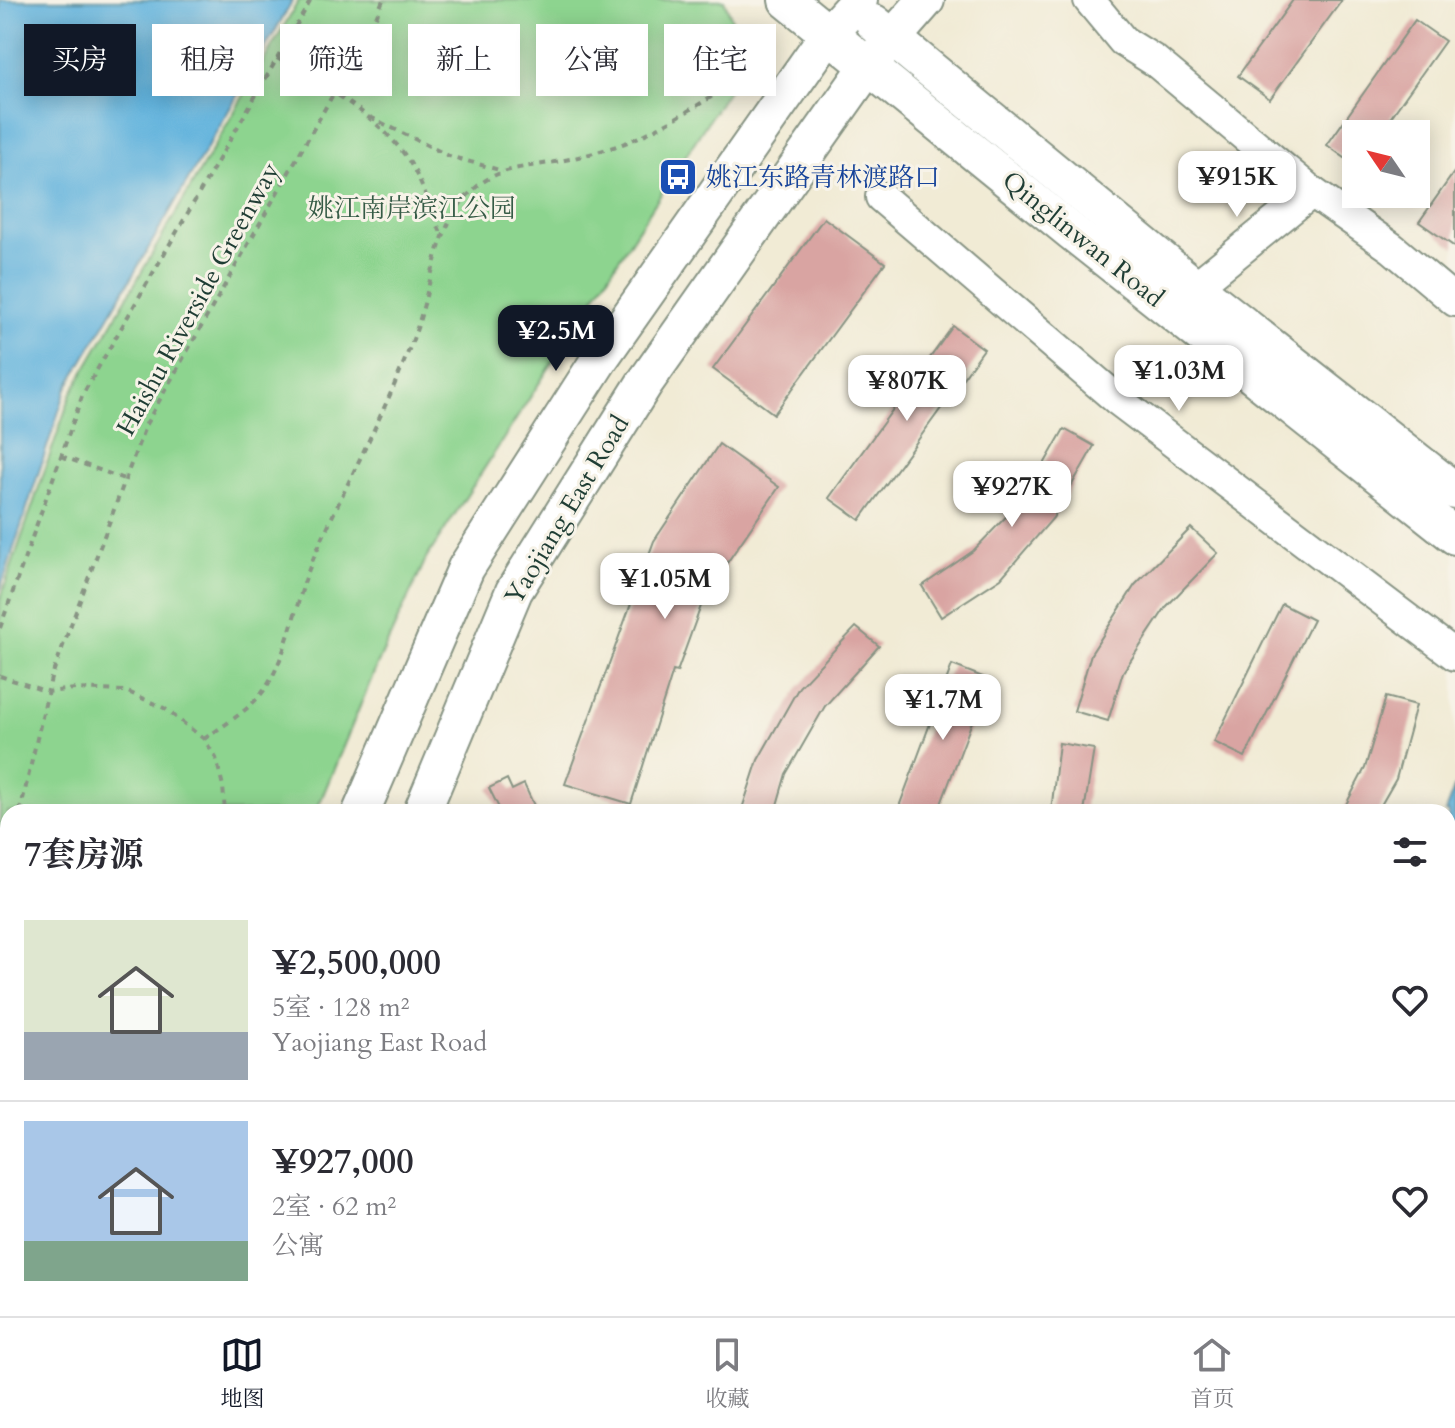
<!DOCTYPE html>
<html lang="zh">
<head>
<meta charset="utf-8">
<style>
	body { margin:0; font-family:Cardo,"Noto Serif SC",serif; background:#f7f7f7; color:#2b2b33; height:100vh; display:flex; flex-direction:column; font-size:30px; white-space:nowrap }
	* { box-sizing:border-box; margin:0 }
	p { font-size:26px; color:#7c7c81 }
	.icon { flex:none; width:44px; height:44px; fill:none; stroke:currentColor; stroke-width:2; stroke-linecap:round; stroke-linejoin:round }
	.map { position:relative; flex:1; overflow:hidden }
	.sheet { position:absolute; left:0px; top:804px; width:1456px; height:512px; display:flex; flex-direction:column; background:#fff; border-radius:24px 24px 0 0; box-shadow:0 4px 20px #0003 }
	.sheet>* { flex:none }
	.hud { position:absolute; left:24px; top:24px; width:800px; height:72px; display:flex; gap:16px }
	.needle { width:52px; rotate:305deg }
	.tools { position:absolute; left:1342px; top:120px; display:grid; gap:16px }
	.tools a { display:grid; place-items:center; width:88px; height:88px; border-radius:0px; background:#fff; box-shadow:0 4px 20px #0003; font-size:40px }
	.price { position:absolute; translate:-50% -68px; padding:0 18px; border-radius:16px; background:#fff; color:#222; font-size:26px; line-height:52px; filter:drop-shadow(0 2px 4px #0008) }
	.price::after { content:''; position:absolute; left:50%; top:48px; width:24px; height:18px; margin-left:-12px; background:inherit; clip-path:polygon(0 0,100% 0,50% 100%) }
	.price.current { background:#111827; color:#fff }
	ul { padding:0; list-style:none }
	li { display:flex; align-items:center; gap:24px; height:200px; padding:0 24px }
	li+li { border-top:2px solid #e1e1e2 }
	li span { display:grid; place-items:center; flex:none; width:224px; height:160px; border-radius:0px; color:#555 }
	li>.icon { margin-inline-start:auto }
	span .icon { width:96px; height:96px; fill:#fffc; stroke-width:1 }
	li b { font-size:34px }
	h2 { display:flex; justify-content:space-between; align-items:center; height:96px; padding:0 24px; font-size:34px }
	.tag { padding:0 28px; border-radius:0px; background:#fff; box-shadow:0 4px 20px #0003; font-size:28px; line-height:72px }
	.tag.current { background:#111827; color:#fff }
	.tab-bar { display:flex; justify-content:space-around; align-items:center; height:112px; border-top:2px solid #e1e1e2; background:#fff; font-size:22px; color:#7c7c81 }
	.tab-bar a { display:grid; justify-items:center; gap:4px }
	.tab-bar .current { color:#111827 }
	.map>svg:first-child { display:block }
	.green { fill:#8dd48f; stroke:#568862; stroke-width:2 }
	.water { fill:#62b3dd; stroke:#407888; stroke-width:2 }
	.building { fill:#d9a4a2 }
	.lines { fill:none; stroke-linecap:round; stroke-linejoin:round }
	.minor-casing { stroke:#889484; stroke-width:34 }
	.major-casing { stroke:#889484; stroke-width:40 }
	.path { stroke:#889484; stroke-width:4; stroke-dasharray:6 6; stroke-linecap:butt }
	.minor { stroke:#fff; stroke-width:30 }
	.major { stroke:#fff; stroke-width:36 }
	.labels { text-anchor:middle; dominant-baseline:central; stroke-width:6; stroke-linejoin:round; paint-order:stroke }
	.transit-label { font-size:26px; fill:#164399; stroke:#f7f3e8; text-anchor:start }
	.park-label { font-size:26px; fill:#355b46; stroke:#f7f3e8 }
	.street-label { font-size:26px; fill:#1f3d34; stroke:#f7f3e8 }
</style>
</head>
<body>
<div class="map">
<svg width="1455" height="1316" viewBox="0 0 1455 1316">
	<rect width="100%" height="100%" fill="#f7f3e8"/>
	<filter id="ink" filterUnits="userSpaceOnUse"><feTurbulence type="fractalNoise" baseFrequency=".0125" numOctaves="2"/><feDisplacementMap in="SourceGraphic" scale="16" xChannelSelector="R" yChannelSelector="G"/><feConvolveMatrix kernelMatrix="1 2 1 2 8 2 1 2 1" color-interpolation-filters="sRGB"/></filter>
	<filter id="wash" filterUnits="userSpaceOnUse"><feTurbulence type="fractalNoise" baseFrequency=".006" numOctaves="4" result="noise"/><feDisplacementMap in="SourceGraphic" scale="32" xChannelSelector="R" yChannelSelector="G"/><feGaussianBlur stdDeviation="1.8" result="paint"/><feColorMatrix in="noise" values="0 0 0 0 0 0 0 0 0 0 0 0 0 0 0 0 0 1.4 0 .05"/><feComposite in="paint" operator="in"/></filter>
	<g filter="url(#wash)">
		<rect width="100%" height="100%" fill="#f1ebd5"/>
		<polygon class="green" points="299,0 724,0 748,59 426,559 378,663 316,812 8,812 8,1308 225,1308 225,1316 0,1316 0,600 71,394"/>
		<g class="water">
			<polygon points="0,0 293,0 66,390 0,590"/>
			<polygon points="1455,786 1455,952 1448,972 1448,812 1445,812"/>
			<polygon points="1291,1308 1338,1308 1335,1316 1288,1316"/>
		</g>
		<g id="blocks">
			<g class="building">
				<polygon points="1293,0 1342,0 1270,99 1238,76"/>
				<polygon points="1415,20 1445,41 1379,134 1356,134 1356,166 1327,145"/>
				<polygon points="1455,171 1455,247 1419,222"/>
				<polygon points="824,218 885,263 774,414 713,369"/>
				<polygon points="953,326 984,349 860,520 829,498"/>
				<polygon points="1064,429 1094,446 1053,518 1001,578 941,617 922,586 973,551 1026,496"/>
				<polygon points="719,444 779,487 705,595 677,672 673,671 631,804 565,784 654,541"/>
				<polygon points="1191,528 1218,553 1166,607 1123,672 1108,721 1074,711 1091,654 1135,585"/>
				<polygon points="1282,604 1313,620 1245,757 1214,742"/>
				<polygon points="856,627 879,646 825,706 786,774 775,812 741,812 758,760 799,687"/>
				<polygon points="952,665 988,679 938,812 897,812"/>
				<polygon points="1386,697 1416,705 1396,779 1377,812 1342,812 1365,768"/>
				<polygon points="1059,743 1094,749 1084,812 1051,812"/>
				<polygon points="507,779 512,790 524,784 537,812 501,812 489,788"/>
			</g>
		</g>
	</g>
	<g filter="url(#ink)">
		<use href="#blocks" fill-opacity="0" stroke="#889484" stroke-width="2"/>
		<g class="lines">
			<defs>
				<g id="minor">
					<polyline points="1089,0 1123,41 1155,61 1312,192 1392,248 1455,301"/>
					<polyline points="881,197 1119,401 1455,655"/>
					<polyline points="1195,287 1312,192"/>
					<polyline points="1244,1308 1255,1316"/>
				</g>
				<g id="major">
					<polyline points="787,0 1072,232 1455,536"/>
					<polyline points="874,23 1195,287 1455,491"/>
					<polyline points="361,812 466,568 599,360 829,33 859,0"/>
					<polyline points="422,812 514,591 644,384 869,65 926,0"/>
					<polyline points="263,1316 264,1308"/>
					<polyline points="320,1316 320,1308"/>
				</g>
			</defs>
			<use href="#minor" class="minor-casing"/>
			<use href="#major" class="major-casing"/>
			<g class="path">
				<path d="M 277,58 C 324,87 378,114 409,161 C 423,184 431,211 442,235"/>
				<polyline points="370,117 449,156 503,171"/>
				<polyline points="61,456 124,479"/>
				<polyline points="0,628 83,394 311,0"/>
				<polyline points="0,676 48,692 75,689 126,691 164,708 204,739 216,758 223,786 225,812"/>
				<path d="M 204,739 C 224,725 250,710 265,689 C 287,657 296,601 311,564 C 344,486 387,411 416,331 C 431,289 435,230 467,196 C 494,167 518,169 555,162 C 577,158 603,151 625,143 C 657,130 687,112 716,94"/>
				<polyline points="20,812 51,678 146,424 373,24 383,0"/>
				<polyline points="0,919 8,867"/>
				<polyline points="0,1192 8,1139"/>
			</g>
			<use href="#minor" class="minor"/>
			<use href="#major" class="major"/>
		</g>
	</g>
	<defs>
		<symbol id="bus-square" viewBox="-11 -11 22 22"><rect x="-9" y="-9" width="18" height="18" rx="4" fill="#1a4fb4" stroke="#f7f3e8"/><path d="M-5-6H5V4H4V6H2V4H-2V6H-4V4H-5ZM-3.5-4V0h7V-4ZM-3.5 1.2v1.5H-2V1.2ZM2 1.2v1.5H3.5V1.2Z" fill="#fff"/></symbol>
	</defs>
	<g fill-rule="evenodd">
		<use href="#bus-square" x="656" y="155" width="44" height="44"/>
	</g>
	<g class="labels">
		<g class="transit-label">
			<text x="706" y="177">姚江东路青林渡路口</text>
		</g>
		<g class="park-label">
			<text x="412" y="208">姚江南岸滨江公园</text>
		</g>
		<g class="street-label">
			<text transform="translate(1083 239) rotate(39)">Qinglinwan Road</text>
			<text transform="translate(198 299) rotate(-61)">Haishu Riverside Greenway</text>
			<text transform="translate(567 510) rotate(-59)">Yaojiang East Road</text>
		</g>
	</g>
</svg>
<div class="tools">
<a><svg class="needle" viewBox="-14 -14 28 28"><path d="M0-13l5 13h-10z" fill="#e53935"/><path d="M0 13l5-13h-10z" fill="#7c7c81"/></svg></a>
</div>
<b class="price" style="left:1237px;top:219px">¥915K</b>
<b class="price current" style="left:556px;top:373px">¥2.5M</b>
<b class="price" style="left:1179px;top:413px">¥1.03M</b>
<b class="price" style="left:907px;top:423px">¥807K</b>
<b class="price" style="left:1012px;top:529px">¥927K</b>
<b class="price" style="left:665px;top:621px">¥1.05M</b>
<b class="price" style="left:943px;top:742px">¥1.7M</b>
<div class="hud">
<a class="tag current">买房</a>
<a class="tag">租房</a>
<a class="tag">筛选</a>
<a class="tag">新上</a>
<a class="tag">公寓</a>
<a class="tag">住宅</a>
</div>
<section class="sheet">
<h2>7套房源<svg class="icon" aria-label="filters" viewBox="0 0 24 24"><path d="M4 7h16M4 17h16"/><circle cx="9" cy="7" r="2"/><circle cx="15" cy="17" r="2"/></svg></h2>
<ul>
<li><span style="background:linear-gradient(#dfe7d0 70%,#9aa5b1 0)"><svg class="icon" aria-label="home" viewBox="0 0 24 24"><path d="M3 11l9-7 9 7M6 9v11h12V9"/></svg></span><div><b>¥2,500,000</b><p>5室 · 128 m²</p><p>Yaojiang East Road</p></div><svg class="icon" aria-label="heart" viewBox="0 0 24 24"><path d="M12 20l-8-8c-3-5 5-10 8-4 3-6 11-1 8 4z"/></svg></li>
<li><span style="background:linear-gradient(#a9c7e8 75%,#7fa58c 0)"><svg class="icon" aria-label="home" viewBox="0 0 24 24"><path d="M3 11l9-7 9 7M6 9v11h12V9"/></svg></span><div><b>¥927,000</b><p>2室 · 62 m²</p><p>公寓</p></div><svg class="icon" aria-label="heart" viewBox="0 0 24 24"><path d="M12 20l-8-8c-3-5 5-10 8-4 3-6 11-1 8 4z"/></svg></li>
</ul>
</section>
</div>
<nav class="tab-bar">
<a class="current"><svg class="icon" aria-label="map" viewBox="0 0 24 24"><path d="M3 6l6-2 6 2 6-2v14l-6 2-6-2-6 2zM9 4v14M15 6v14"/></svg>地图</a>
<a><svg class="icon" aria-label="saved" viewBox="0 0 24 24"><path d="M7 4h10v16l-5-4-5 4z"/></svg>收藏</a>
<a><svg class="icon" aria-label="home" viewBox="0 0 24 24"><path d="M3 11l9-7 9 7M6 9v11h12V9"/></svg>首页</a>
</nav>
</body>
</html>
